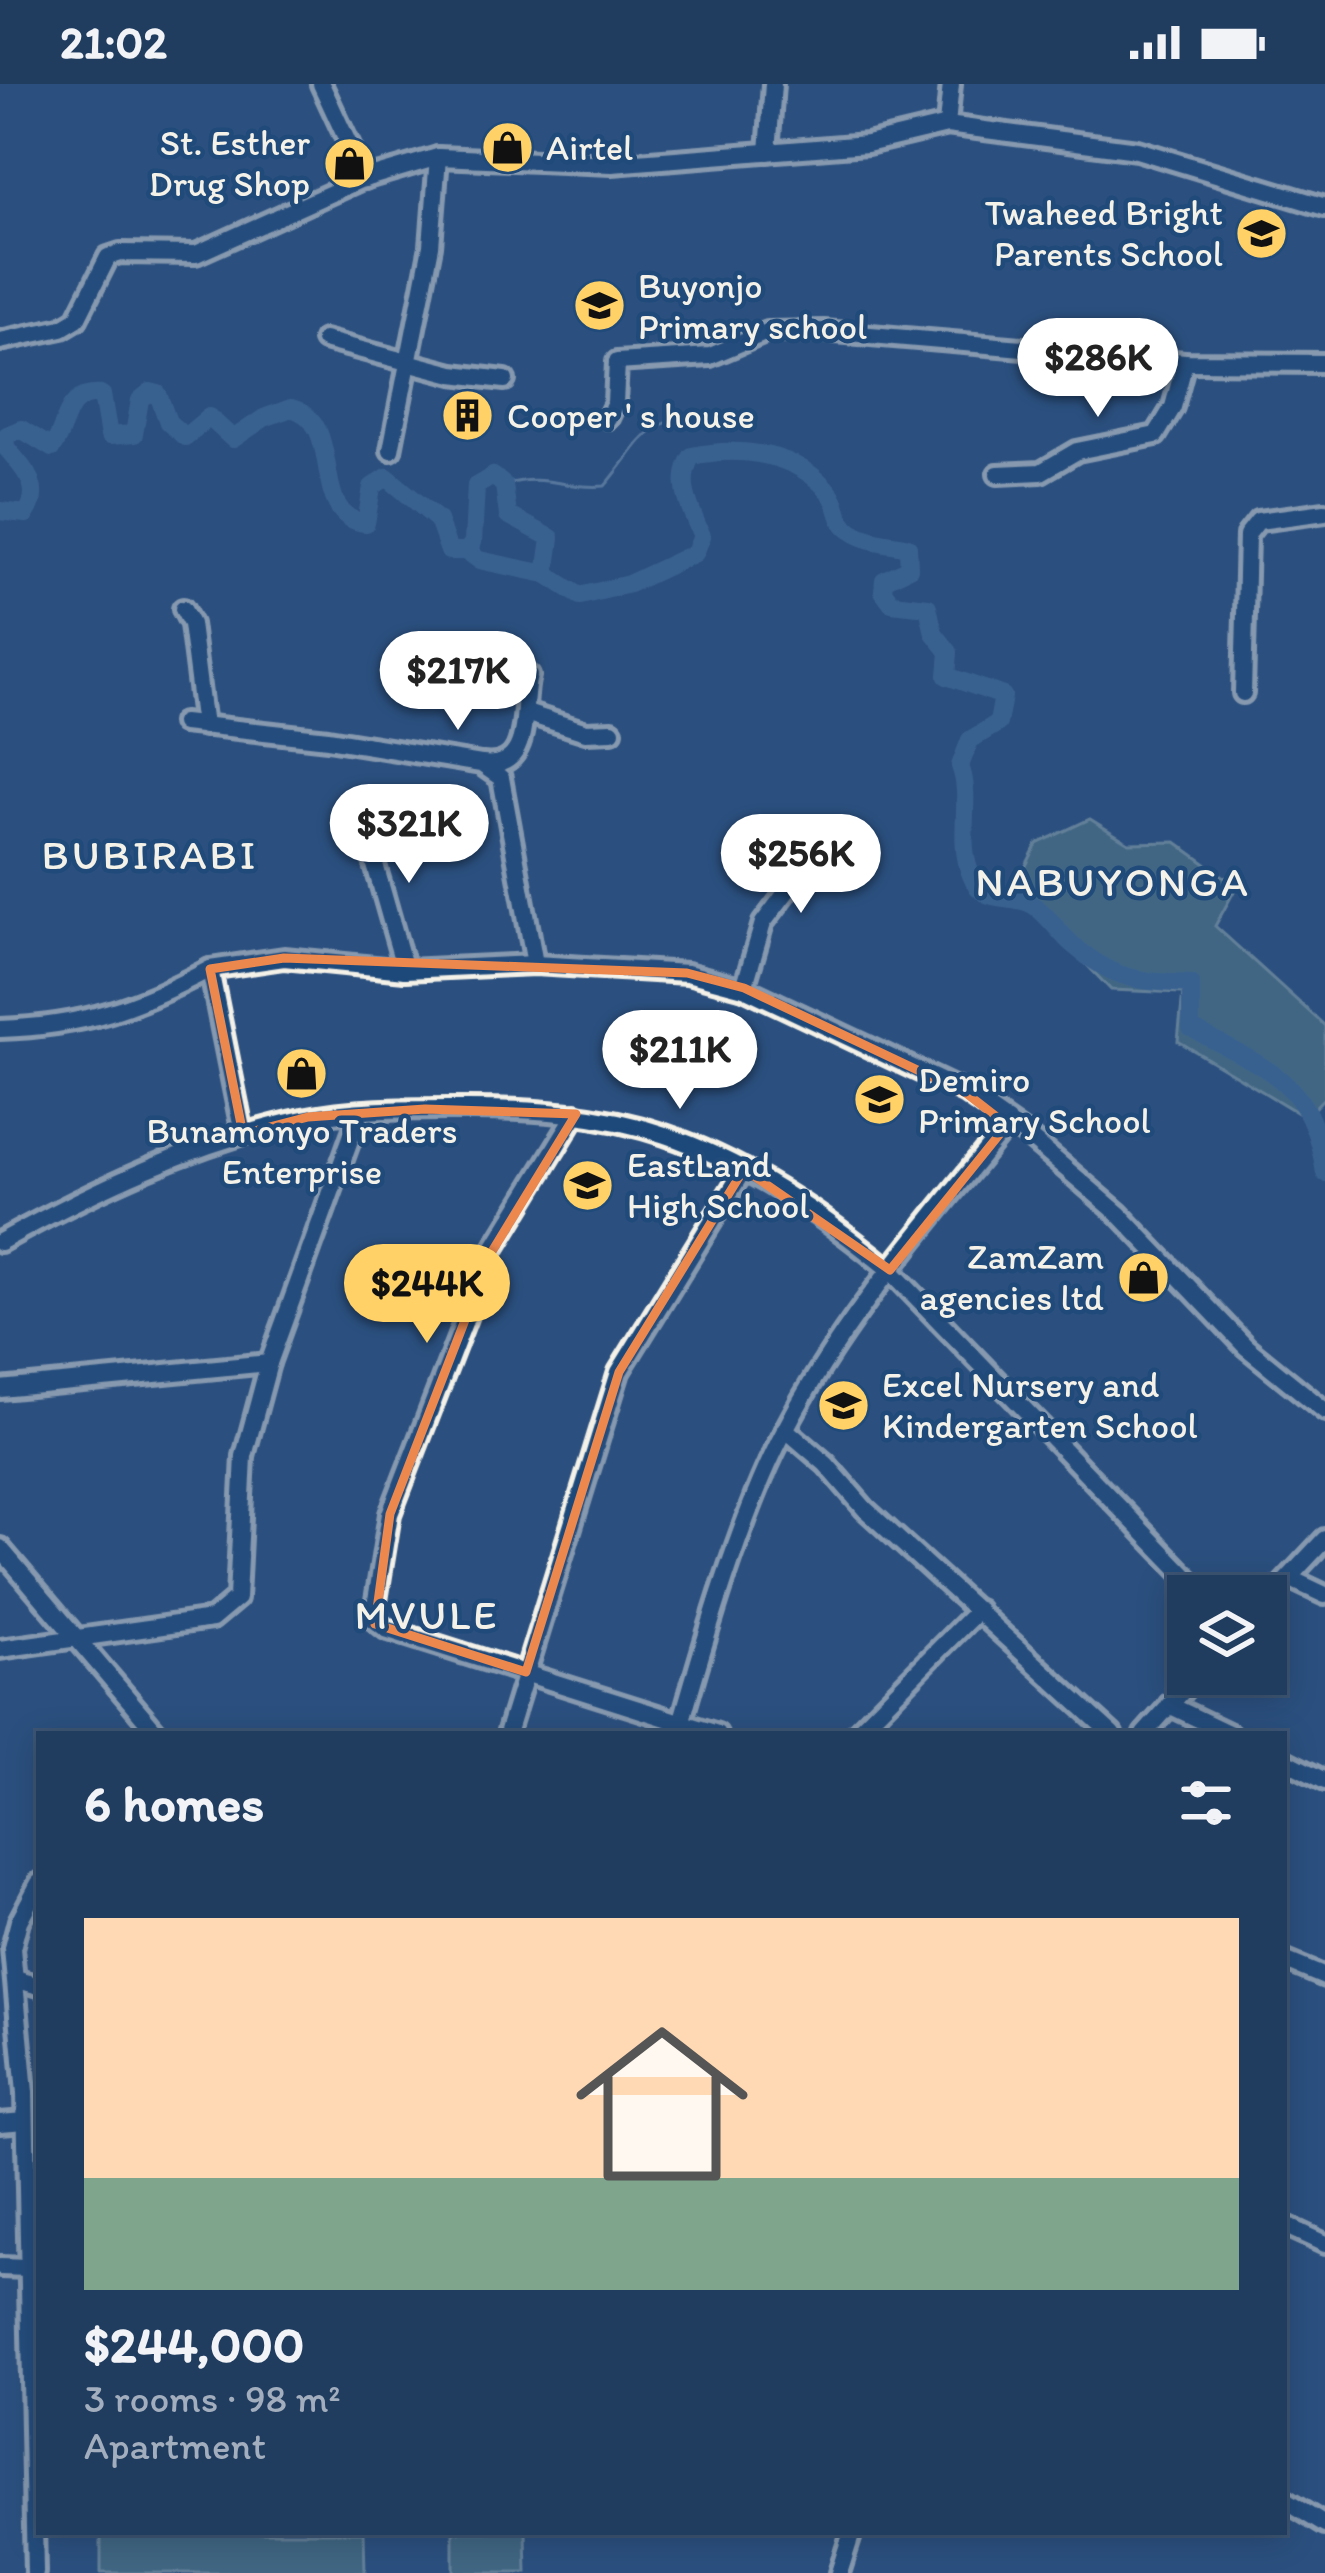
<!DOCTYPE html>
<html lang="en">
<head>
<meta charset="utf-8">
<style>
	body { margin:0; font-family:Itim,sans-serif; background:#2d4768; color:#f1f3f6; height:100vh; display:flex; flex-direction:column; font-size:45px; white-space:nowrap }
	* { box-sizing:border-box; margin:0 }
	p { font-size:39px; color:#a2adbd }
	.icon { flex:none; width:66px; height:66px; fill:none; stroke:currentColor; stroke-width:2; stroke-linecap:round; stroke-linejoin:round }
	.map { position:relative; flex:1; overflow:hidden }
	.sheet { position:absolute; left:36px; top:1647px; width:1251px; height:804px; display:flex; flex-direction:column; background:#203c5f; border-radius:0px; box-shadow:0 6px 30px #0003,0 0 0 3px #3d5674 }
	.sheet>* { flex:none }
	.fabs { position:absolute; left:1167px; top:1491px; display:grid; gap:24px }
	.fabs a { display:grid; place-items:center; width:120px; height:120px; border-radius:0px; background:#203c5f; box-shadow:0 6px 30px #0003,0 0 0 3px #3d5674; font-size:60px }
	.price { position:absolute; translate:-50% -102px; padding:0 27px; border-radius:42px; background:#fff; color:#222; font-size:39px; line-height:78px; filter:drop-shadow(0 3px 6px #0008) }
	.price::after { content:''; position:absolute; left:50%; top:72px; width:36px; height:27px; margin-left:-18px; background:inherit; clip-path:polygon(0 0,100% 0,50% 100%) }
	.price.selected { background:#ffd166; color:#111 }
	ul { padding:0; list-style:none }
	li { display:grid; align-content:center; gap:24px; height:636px; padding:0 48px }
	li span { display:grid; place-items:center; height:372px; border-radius:0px; color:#555 }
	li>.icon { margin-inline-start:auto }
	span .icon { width:216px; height:216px; fill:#fffc; stroke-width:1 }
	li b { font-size:51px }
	h2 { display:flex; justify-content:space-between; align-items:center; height:144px; padding:0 48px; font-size:51px }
	.status { display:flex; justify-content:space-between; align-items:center; height:84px; padding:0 60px; background:#203c5f; direction:ltr }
	.status svg { height:33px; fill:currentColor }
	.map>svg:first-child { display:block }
	.green { fill:#5a8288; stroke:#a7bab8; stroke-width:3 }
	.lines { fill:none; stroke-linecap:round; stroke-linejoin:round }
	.stream { stroke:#8ea7c0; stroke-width:3 }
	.river { stroke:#4a76a5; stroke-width:18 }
	.minor-casing { stroke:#f4f1e8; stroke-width:26 }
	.minor { stroke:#1f4a7a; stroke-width:16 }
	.marked { fill:none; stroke:#ec874e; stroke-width:9; stroke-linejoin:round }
	.labels { text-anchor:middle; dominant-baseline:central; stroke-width:9; stroke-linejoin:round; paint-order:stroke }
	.poi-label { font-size:36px; fill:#f4f1e8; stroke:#1f4a7a; text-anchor:start }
	.quarter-label { font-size:42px; letter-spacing:3px; fill:#f4f1e8; stroke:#1f4a7a }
</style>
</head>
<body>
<div class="status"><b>21:02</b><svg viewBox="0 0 49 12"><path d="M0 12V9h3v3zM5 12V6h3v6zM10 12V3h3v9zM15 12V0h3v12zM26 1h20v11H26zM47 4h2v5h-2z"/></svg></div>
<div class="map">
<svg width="1325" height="2489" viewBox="0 0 1325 2489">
	<rect width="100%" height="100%" fill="#2b507f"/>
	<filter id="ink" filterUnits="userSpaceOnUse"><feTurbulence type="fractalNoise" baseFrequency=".00833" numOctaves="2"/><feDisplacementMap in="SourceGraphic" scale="24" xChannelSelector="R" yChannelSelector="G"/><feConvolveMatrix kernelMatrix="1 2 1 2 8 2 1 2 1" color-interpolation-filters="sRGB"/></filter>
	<g filter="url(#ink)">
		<g class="green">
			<polygon points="1090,735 1129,759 1176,758 1237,802 1215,842 1325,942 1325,1013 1305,1033 1178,957 1183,909 1111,906 1014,805 1037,760"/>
			<polygon points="101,2448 364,2448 365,2489 101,2489"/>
			<polygon points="453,2448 526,2448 527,2489 453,2489"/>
		</g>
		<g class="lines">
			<path class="stream" d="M 504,401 C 545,388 565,406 605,402 C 646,354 639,337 712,329"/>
			<g class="river">
				<path d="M 0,427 L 26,430 C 45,402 22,384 5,362 L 7,351 L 21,345 L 52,364 C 69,340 63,308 102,311 L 109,352 L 134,350 L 140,316 L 150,308 L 158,310 L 168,338 L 185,353 L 209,333 L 233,355 L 264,334 L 291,324 C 347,338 307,434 366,439 L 372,403 L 387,393 L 438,436 L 449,467 L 467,467 L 473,458 L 476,402 L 493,392 L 504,401 L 508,431 L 551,454 L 546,490 L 580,512 L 629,500 L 695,469 L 702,452 C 691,426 675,398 692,372 C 739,362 797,368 830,409 C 841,423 835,438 853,448 C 868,458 890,459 908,463 L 909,484 L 884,496 L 883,507 L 892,519 L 928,523 L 934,549 L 949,568 L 947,592 L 1003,612 L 998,639 L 970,656 L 960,682 C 973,715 956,754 971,791 C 983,823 1010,808 1033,821 C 1048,830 1059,849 1072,860 C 1115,897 1137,897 1191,900 L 1191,944 C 1268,987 1311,993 1325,1089"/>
				<polyline points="467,467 479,476 546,490"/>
			</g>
			<defs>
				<g id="minor">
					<polyline points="321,0 365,95"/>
					<polyline points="947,41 951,0"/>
					<polyline points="768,68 773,0"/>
					<polyline points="324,256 453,290 505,296"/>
					<polyline points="0,257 62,244 77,235 108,173 120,169 196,170 360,96 438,73 612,80 867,60 947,41 1137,66 1325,123"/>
					<polyline points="608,334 615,319 617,278 710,272 767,248 824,247 1185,278 1325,279"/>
					<polyline points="391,366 431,162 438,73"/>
					<polyline points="998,390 1041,388 1077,367 1156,351 1173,323 1185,278"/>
					<polyline points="183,525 191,540 204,642"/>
					<polyline points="1243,609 1247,451 1258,437 1325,428"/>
					<polyline points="529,630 586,648 612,647"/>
					<polyline points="183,639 328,655 481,680 501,694 535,880"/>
					<path d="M 482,680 C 535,687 520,621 529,592"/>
					<polyline points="360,728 405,886"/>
					<polyline points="744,904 763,839 797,794 801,752"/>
					<path d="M 0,945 C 84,942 136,924 210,885"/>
					<polyline points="576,1030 491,1169 390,1430 373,1535 386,1545 717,1650"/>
					<polyline points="243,1050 210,885 284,874 405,886 535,880 687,889 744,904 966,1009 1030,1054 1119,1130 1246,1263 1325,1327"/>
					<path d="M 0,1158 C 94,1106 197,1057 303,1035 C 354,1024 414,1025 467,1025 C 533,1025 601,1029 665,1051 C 748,1079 823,1131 890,1186 L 1205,1512"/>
					<polyline points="0,1305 269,1279"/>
					<polyline points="785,1345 826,1380 865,1425 1112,1650"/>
					<polyline points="0,1464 158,1650"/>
					<polyline points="1289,1494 1325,1511"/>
					<polyline points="1266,1518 1325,1455"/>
					<polyline points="0,1565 212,1535 237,1514 244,1372 269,1279 359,1031"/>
					<polyline points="1169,1621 1230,1650"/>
					<polyline points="507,1650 619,1288 744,1085"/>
					<path d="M 678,1650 C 704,1558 741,1429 785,1346 C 843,1234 928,1139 1007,1041"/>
					<polyline points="855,1650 978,1526"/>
					<polyline points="1144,1650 1198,1590"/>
					<polyline points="1284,1676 1325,1697"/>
					<polyline points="1284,1876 1325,1893"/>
					<polyline points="15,1895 39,1902"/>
					<polyline points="0,2039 25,2037"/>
					<polyline points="1284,2141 1325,2160"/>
					<polyline points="0,2183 28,2184"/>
					<polyline points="1284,2416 1325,2441"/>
					<polyline points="35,2489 25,2009 12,1864 19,1837 39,1799"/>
					<polyline points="839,2489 852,2448"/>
				</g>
			</defs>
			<use href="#minor" class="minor-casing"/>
			<use href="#minor" class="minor"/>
		</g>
	</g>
	<path d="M0 0H1325V2489H0ZM 284,874 L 687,889 L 744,904 L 966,1009 L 1007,1041 L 890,1186 L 744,1085 L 619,1288 L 526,1588 L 375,1540 L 390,1430 L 491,1169 L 576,1030 L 425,1025 L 308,1033 L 243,1050 L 210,885 Z" fill="#2b507f" fill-opacity=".55" fill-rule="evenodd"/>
	<path class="marked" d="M 284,874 L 687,889 L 744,904 L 966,1009 L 1007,1041 L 890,1186 L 744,1085 L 619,1288 L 526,1588 L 375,1540 L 390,1430 L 491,1169 L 576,1030 L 425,1025 L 308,1033 L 243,1050 L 210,885 Z"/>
	<defs>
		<symbol id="shop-disc" viewBox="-11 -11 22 22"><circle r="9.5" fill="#ffd166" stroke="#1f4a7a"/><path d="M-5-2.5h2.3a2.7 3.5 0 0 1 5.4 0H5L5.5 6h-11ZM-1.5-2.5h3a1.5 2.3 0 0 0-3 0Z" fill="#111"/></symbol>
		<symbol id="school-disc" viewBox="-11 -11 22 22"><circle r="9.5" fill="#ffd166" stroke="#1f4a7a"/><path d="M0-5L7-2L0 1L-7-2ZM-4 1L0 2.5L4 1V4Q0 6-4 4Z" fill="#111"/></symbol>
		<symbol id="building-disc" viewBox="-11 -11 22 22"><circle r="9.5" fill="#ffd166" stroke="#1f4a7a"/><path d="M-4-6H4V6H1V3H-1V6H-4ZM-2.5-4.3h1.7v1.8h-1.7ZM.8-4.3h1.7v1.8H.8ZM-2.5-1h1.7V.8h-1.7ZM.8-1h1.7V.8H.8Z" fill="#111"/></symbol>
	</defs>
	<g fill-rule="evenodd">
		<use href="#shop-disc" x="478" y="34" width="59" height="59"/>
		<use href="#shop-disc" x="320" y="50" width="59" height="59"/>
		<use href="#school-disc" x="1232" y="120" width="59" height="59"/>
		<use href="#school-disc" x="570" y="192" width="59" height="59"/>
		<use href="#building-disc" x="438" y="302" width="59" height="59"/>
		<use href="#shop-disc" x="272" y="960" width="59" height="59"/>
		<use href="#school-disc" x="850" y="986" width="59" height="59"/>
		<use href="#school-disc" x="558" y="1072" width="59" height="59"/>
		<use href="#shop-disc" x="1114" y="1164" width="59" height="59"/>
		<use href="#school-disc" x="814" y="1292" width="59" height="59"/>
	</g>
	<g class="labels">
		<g class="poi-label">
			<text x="310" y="58" text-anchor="end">St. Esther<tspan x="310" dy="41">Drug Shop</tspan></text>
			<text x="546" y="63">Airtel</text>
			<text x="1223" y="128" text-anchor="end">Twaheed Bright<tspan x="1223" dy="41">Parents School</tspan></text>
			<text x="638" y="201">Buyonjo<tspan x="638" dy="41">Primary school</tspan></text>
			<text x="507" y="331">Cooper ' s house</text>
			<text x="918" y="995">Demiro<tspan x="918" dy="41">Primary School</tspan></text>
			<text x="302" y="1046" text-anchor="middle">Bunamonyo Traders<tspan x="302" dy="41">Enterprise</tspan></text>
			<text x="627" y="1080">EastLand<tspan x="627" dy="41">High School</tspan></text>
			<text x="1104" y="1172" text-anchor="end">ZamZam<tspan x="1104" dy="41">agencies ltd</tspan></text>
			<text x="882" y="1300">Excel Nursery and<tspan x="882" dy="41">Kindergarten School</tspan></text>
		</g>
		<g class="quarter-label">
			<text x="150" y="770">BUBIRABI</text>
			<text x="1113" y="797">NABUYONGA</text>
			<text x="427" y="1530">MVULE</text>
		</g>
	</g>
</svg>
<div class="fabs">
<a><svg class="icon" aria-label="layers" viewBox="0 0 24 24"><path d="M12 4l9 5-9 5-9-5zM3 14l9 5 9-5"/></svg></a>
</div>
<b class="price" style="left:1098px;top:336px">$286K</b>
<b class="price" style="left:458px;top:649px">$217K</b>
<b class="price" style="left:409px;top:802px">$321K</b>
<b class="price" style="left:801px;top:832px">$256K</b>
<b class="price" style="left:680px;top:1028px">$211K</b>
<b class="price selected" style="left:427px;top:1262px">$244K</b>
<section class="sheet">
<h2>6 homes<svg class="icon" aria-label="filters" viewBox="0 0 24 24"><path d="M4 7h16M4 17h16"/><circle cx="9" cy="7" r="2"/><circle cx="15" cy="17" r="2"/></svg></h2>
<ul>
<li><span style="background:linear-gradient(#ffd9b3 70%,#7fa58c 0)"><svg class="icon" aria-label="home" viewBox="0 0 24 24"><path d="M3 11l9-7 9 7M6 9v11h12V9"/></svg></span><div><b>$244,000</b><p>3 rooms · 98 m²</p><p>Apartment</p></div></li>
</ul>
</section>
</div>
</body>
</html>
